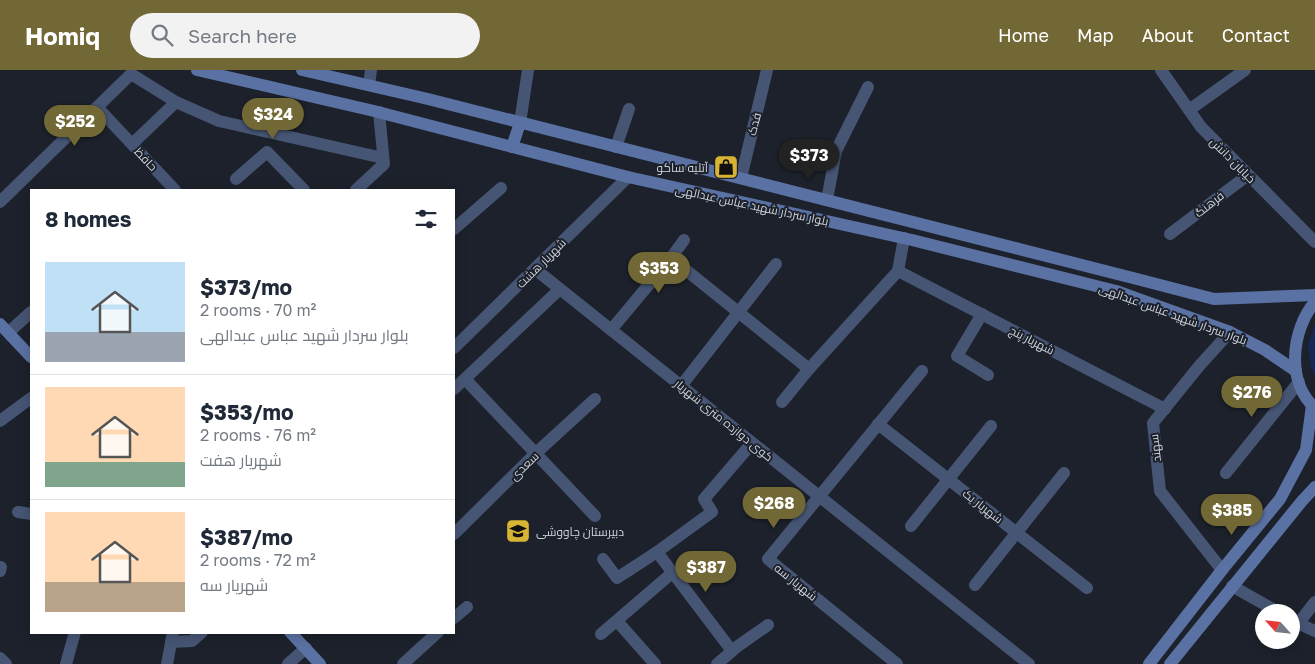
<!DOCTYPE html>
<html lang="en">
<head>
<meta charset="utf-8">
<style>
	body { margin:0; font-family:"Golos Text",Cairo,sans-serif; background:#f2f2f3; color:#1f2937; height:100vh; display:flex; flex-direction:column; font-size:19px; white-space:nowrap }
	* { box-sizing:border-box; margin:0 }
	p { font-size:16px; color:#747a83 }
	.icon { flex:none; width:28px; height:28px; fill:none; stroke:currentColor; stroke-width:2; stroke-linecap:round; stroke-linejoin:round }
	.map { position:relative; flex:1; overflow:hidden }
	.panel { position:absolute; left:30px; top:119px; width:425px; height:445px; display:flex; flex-direction:column; background:#fff; border-radius:0px; box-shadow:0 2px 12px #0003 }
	.panel>* { flex:none }
	.needle { width:32px; rotate:297deg }
	.buttons { position:absolute; left:1255px; top:534px; display:grid; gap:10px }
	.buttons a { display:grid; place-items:center; width:45px; height:45px; border-radius:50%; background:#fff; box-shadow:0 2px 12px #0003; font-size:25px }
	.price { position:absolute; translate:-50% -42px; padding:0 11px; border-radius:18px; background:#726836; color:#fff; font-size:16px; line-height:32px; filter:drop-shadow(0 1px 2px #0008) }
	.price::after { content:''; position:absolute; left:50%; top:30px; width:15px; height:11px; margin-left:-8px; background:inherit; clip-path:polygon(0 0,100% 0,50% 100%) }
	.price.current { background:#222; color:#fff }
	ul { padding:0; list-style:none }
	li { display:flex; align-items:center; gap:15px; height:125px; padding:0 15px }
	li+li { border-top:1px solid #e0e1e3 }
	li span { display:grid; place-items:center; flex:none; width:140px; height:100px; border-radius:0px; color:#555 }
	li>.icon { margin-inline-start:auto }
	span .icon { width:60px; height:60px; fill:#fffc; stroke-width:1 }
	li b { font-size:21px }
	h2 { display:flex; justify-content:space-between; align-items:center; height:60px; padding:0 15px; font-size:21px }
	header { display:flex; align-items:center; gap:30px; box-sizing:border-box; height:70px; padding:0 25px; background:#726836; color:#fff }
	header strong { font-size:24px }
	nav { display:flex; gap:28px; margin-inline-start:auto; font-size:18px }
	.search { width:350px; height:45px; background:#f2f2f3; display:flex; align-items:center; gap:12px; box-sizing:border-box; padding:0 18px; border-radius:28px; color:#747a83; font-size:19px }
	.map>svg:first-child { display:block }
	.green { fill:#14285a }
	.lines { fill:none; stroke-linecap:round; stroke-linejoin:round }
	.street { stroke:#465574; stroke-width:12 }
	.secondary { stroke:#5a72a3; stroke-width:12 }
	.labels { text-anchor:middle; dominant-baseline:central; stroke-width:4; stroke-linejoin:round; paint-order:stroke }
	.street-label { font-size:12px; fill:#cfd3da; stroke:#1c212b }
	.poi-label { font-size:12px; fill:#cfd3da; stroke:#1c212b; text-anchor:end }
</style>
</head>
<body>
<header>
<strong>Homiq</strong>
<div class="search"><svg class="icon" aria-label="search" viewBox="0 0 24 24"><circle cx="10" cy="10" r="6"/><path d="M15 15l6 6"/></svg>Search here</div>
<nav><a>Home</a><a>Map</a><a>About</a><a>Contact</a></nav>
</header>
<div class="map">
<svg width="1315" height="594" viewBox="0 0 1315 594">
	<rect width="100%" height="100%" fill="#1c212b"/>
	<polygon class="green" points="1315,253 1315,307 1311,297 1308,275"/>
	<g class="lines">
		<g class="street">
			<polyline points="1161,0 1201,57 1315,172"/>
			<polyline points="369,15 371,0"/>
			<polyline points="97,37 175,120"/>
			<polyline points="1189,40 1245,0"/>
			<polyline points="520,53 528,0"/>
			<polyline points="132,74 176,32"/>
			<polyline points="616,77 629,39"/>
			<polyline points="741,108 767,0"/>
			<polyline points="236,109 267,82 304,120"/>
			<polyline points="356,120 384,94 379,42"/>
			<polyline points="827,130 836,81 868,17"/>
			<polyline points="0,132 131,4 176,32 219,51 383,88"/>
			<polyline points="454,159 501,118"/>
			<polyline points="1170,164 1248,105"/>
			<polyline points="904,168 898,201 1165,339"/>
			<polyline points="671,188 809,299"/>
			<polyline points="535,199 1029,594"/>
			<polyline points="982,244 957,286 988,305"/>
			<polyline points="611,260 671,188 684,170"/>
			<polyline points="9,262 31,242"/>
			<polyline points="454,278 628,107"/>
			<polyline points="465,309 595,446"/>
			<polyline points="681,316 776,194"/>
			<polyline points="454,319 560,219"/>
			<polyline points="782,332 809,299 898,201"/>
			<polyline points="0,351 31,328"/>
			<polyline points="878,354 1087,518"/>
			<polyline points="1226,403 1299,312"/>
			<polyline points="18,442 31,444"/>
			<polyline points="911,456 991,356"/>
			<polyline points="454,464 536,383 595,329"/>
			<polyline points="657,482 732,581"/>
			<polyline points="603,489 617,508 657,482 712,442 704,429 752,373"/>
			<polyline points="1222,500 1160,421 1153,353 1200,295 1230,262"/>
			<polyline points="0,501 1,497"/>
			<polyline points="975,515 1064,403"/>
			<polyline points="1232,516 1278,542"/>
			<polyline points="454,548 467,537"/>
			<polyline points="1291,550 1315,561"/>
			<polyline points="617,551 655,594"/>
			<polyline points="1298,554 1315,532"/>
			<polyline points="601,564 672,503"/>
			<polyline points="171,572 192,571 202,562"/>
			<polyline points="0,588 6,594"/>
			<polyline points="66,594 75,562"/>
			<polyline points="167,594 173,562"/>
			<polyline points="288,594 306,578"/>
			<polyline points="403,594 438,562"/>
			<polyline points="717,594 738,576 768,555"/>
			<polyline points="897,594 768,489 922,301"/>
		</g>
		<g class="secondary">
			<polyline points="197,0 374,41 628,107 912,170 1116,221 1230,262 1265,280 1296,301"/>
			<polyline points="302,0 428,29 1137,209 1214,229 1315,225"/>
			<polyline points="512,77 520,53"/>
			<path d="M 1315,232 C 1291,260 1286,312 1315,338"/>
			<polyline points="0,254 31,287"/>
			<polyline points="290,562 320,594"/>
			<polyline points="1149,594 1222,500 1280,429 1306,380 1312,335"/>
			<polyline points="1170,594 1302,431 1315,417"/>
		</g>
	</g>
	<defs>
		<symbol id="shop-square" viewBox="-11 -11 22 22"><rect x="-9" y="-9" width="18" height="18" rx="4" fill="#d8b434" stroke="#1c212b"/><path d="M-5-2.5h2.3a2.7 3.5 0 0 1 5.4 0H5L5.5 6h-11ZM-1.5-2.5h3a1.5 2.3 0 0 0-3 0Z" fill="#111"/></symbol>
		<symbol id="school-square" viewBox="-11 -11 22 22"><rect x="-9" y="-9" width="18" height="18" rx="4" fill="#d8b434" stroke="#1c212b"/><path d="M0-5L7-2L0 1L-7-2ZM-4 1L0 2.5L4 1V4Q0 6-4 4Z" fill="#111"/></symbol>
	</defs>
	<g fill-rule="evenodd">
		<use href="#shop-square" x="712" y="83" width="28" height="28"/>
		<use href="#school-square" x="504" y="447" width="28" height="28"/>
	</g>
	<g class="labels">
		<g class="street-label">
			<text transform="translate(754 54) rotate(-76)">فدک</text>
			<text transform="translate(146 89) rotate(47)">حافظ</text>
			<text transform="translate(1233 90) rotate(45)">خیابان دانش</text>
			<text transform="translate(1209 134) rotate(-38)">فرهنگ</text>
			<text transform="translate(752 135) rotate(12)">بلوار سردار شهید عباس عبدالهی</text>
			<text transform="translate(541 193) rotate(-45)">شهریار هشت</text>
			<text transform="translate(1173 244) rotate(20)">بلوار سردار شهید عباس عبدالهی</text>
			<text transform="translate(1032 270) rotate(27)">شهریار پنج</text>
			<text transform="translate(724 350) rotate(39)">کوی دوازده متری شهریار</text>
			<text transform="translate(1155 378) rotate(-96)">سهند</text>
			<text transform="translate(524 396) rotate(-44)">سعدی</text>
			<text transform="translate(983 436) rotate(38)">شهریار یک</text>
			<text transform="translate(796 512) rotate(39)">شهریار سه</text>
		</g>
		<g class="poi-label">
			<text x="708" y="97">آتلیه ساکو</text>
			<text x="536" y="461" text-anchor="start">دبیرستان چاووشی</text>
		</g>
	</g>
</svg>
<div class="buttons">
<a><svg class="needle" viewBox="-14 -14 28 28"><path d="M0-13l5 13h-10z" fill="#e53935"/><path d="M0 13l5-13h-10z" fill="#747a83"/></svg></a>
</div>
<b class="price" style="left:273px;top:70px">$324</b>
<b class="price" style="left:75px;top:77px">$252</b>
<b class="price current" style="left:809px;top:111px">$373</b>
<b class="price" style="left:659px;top:224px">$353</b>
<b class="price" style="left:1252px;top:348px">$276</b>
<b class="price" style="left:774px;top:459px">$268</b>
<b class="price" style="left:1232px;top:466px">$385</b>
<b class="price" style="left:706px;top:523px">$387</b>
<section class="panel">
<h2>8 homes<svg class="icon" aria-label="filters" viewBox="0 0 24 24"><path d="M4 7h16M4 17h16"/><circle cx="9" cy="7" r="2"/><circle cx="15" cy="17" r="2"/></svg></h2>
<ul>
<li><span style="background:linear-gradient(#bfe0f5 70%,#9aa5b1 0)"><svg class="icon" aria-label="home" viewBox="0 0 24 24"><path d="M3 11l9-7 9 7M6 9v11h12V9"/></svg></span><div><b>$373/mo</b><p>2 rooms · 70 m²</p><p>بلوار سردار شهید عباس عبدالهی</p></div></li>
<li><span style="background:linear-gradient(#ffd9b3 75%,#7fa58c 0)"><svg class="icon" aria-label="home" viewBox="0 0 24 24"><path d="M3 11l9-7 9 7M6 9v11h12V9"/></svg></span><div><b>$353/mo</b><p>2 rooms · 76 m²</p><p>شهریار هفت</p></div></li>
<li><span style="background:linear-gradient(#ffd9b3 70%,#b9a48a 0)"><svg class="icon" aria-label="home" viewBox="0 0 24 24"><path d="M3 11l9-7 9 7M6 9v11h12V9"/></svg></span><div><b>$387/mo</b><p>2 rooms · 72 m²</p><p>شهریار سه</p></div></li>
</ul>
</section>
</div>
</body>
</html>
